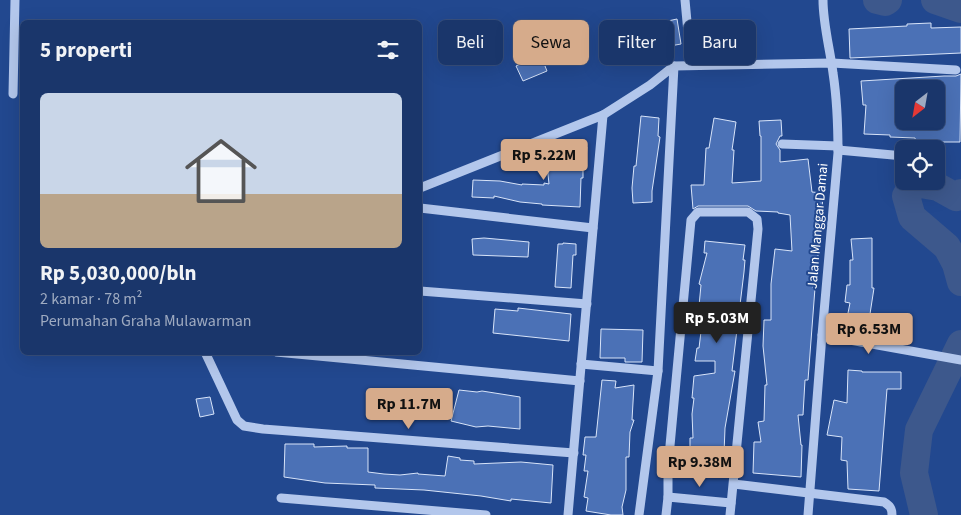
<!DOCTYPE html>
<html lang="id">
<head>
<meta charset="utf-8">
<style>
	body { margin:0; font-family:"Source Sans 3",sans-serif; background:#274173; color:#f1f3f6; height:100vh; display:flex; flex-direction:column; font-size:19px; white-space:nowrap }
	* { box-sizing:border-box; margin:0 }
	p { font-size:16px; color:#9fabc1 }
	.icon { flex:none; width:28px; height:28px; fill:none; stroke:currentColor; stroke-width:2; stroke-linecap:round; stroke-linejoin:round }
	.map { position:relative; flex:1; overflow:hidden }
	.side { position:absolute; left:20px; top:20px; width:402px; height:335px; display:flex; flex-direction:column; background:#1a366b; border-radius:8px; box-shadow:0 5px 20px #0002,0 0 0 1px #38507e }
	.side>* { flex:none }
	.hud { position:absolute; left:438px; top:20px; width:448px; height:45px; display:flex; gap:10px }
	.needle { width:32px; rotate:211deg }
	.tools { position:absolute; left:895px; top:80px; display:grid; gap:10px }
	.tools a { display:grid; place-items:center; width:50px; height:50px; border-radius:8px; background:#1a366b; box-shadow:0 5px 20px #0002,0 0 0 1px #38507e; font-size:25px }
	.price { position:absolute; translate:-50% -42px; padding:0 11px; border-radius:5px; background:#d6ab8b; color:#111; font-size:16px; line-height:32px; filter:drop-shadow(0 1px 2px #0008) }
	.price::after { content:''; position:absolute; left:50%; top:30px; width:15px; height:11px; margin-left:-8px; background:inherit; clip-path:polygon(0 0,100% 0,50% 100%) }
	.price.active { background:#222; color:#fff }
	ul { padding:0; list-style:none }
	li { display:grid; align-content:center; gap:10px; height:265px; padding:0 20px }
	li span { display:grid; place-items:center; height:155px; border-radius:8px; color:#555 }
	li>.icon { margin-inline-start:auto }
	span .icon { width:90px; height:90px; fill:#fffc; stroke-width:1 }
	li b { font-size:21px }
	h2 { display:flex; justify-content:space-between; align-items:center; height:60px; padding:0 20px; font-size:21px }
	.pill { padding:0 18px; border-radius:8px; background:#1a366b; box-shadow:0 5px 20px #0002,0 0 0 1px #38507e; font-size:18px; line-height:45px }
	.pill.active { background:#d6ab8b; color:#111 }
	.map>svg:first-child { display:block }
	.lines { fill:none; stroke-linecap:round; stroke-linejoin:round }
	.river { stroke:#3d588c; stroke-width:28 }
	.building { fill:#4b71b6; stroke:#d8e4f9; fill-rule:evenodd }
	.minor { stroke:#b3c7ec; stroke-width:9 }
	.labels { text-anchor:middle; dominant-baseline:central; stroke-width:4; stroke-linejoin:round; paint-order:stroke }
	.street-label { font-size:14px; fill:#fff; stroke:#22488f }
</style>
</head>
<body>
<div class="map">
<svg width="961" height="515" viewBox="0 0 961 515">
	<rect width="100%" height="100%" fill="#22488f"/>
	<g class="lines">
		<g class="river">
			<polyline points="877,0 885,2 888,0"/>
			<polyline points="935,0 961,9"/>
			<polyline points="961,193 956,197 938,187 915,183 906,196 912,217 947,247 956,264 961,282"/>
			<polyline points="924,515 914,473 919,430 961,344"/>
		</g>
	</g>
	<g class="building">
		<polygon points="677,19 681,44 659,48 654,24"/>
		<polygon points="931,23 931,28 961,27 961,53 850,58 849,29 907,26 907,24"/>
		<polygon points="541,56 547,71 523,81 516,66"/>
		<path d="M 961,74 L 960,142 L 916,142 L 915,138 L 890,137 L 890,135 L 864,134 L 866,105 L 863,105 L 861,81 L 944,76 L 956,76 ZM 904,89 L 937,89 L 936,121 L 904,121 Z"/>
		<polygon points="641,116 659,118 658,136 660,137 652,191 652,202 633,203 632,188 634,166 636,166"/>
		<polygon points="714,118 736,122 732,150 734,150 732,183 761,181 761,136 760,136 759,121 781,120 782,136 780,136 776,144 780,150 780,162 808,159 812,192 823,193 822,211 819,211 819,249 813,288 815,288 808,380 805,380 803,415 798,415 801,445 802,445 801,477 753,473 754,442 761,442 758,422 764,421 765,385 767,385 763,346 764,320 771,320 771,284 775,249 792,251 790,215 778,213 778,212 756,211 748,206 698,206 693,209 691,185 704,185 706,148 709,148"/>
		<polygon points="548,144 587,147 586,160 583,159 583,178 581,178 580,207 542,205 542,204 520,202 494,196 494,198 472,197 473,180 500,181 522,185 522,184 544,185 544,183 549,184 545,145"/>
		<polygon points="484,238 529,242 528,257 473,255 472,239"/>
		<polygon points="872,238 872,288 874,288 870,314 872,314 869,332 845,328 850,303 845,302 847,285 850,285 850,260 853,260 851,239"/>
		<polygon points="705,241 745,245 743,260 745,260 744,272 732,371 735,371 725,428 724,454 690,453 690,438 693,438 692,414 694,398 692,398 694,376 715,373 715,361 695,361 697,348 699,348 704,307 699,306 701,285 699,284 707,253 704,253"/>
		<polygon points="563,243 576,244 576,255 573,255 571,288 555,287 558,244 563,244"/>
		<polygon points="518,308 571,314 569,341 493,333 495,309 518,311"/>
		<polygon points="601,329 643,330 642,362 625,362 625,358 600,358"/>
		<polygon points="848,370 862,371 862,372 901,372 901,389 887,389 879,491 848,489 847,461 841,460 842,437 827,435 834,400 847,403"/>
		<polygon points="602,380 616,381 615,388 634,385 632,420 634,420 630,432 629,457 626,457 626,490 622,507 623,515 611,515 586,511 588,498 584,497 588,471 584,471 586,455 583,455 585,437 596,437"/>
		<polygon points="459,390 477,392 482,391 520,397 520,429 488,426 476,427 451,421"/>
		<polygon points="210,397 214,414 200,417 196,399"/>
		<polygon points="285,444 314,444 314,447 347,446 347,448 368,448 368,472 384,474 400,475 418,473 418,474 445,476 448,456 460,458 460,460 474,461 474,464 521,462 553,465 551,503 511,499 511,501 481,496 424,490 375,488 375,485 325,483 284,477"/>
	</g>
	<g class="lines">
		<g class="minor">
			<polyline points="685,0 691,65"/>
			<polyline points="13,94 15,0"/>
			<polyline points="782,144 838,146"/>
			<polyline points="838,150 904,156"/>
			<polyline points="420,188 603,115 650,85 674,66 832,63 956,70"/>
			<polyline points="420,208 593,228"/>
			<polyline points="420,291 587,304"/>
			<polyline points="822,335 961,360"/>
			<polyline points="205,352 237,420 244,426 263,429 574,453"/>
			<polyline points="276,352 580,381"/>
			<polyline points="581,364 658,371"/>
			<polyline points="668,467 734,471"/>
			<path d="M 734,484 L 884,502 C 890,506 892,508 892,515"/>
			<polyline points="668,497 731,503"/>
			<polyline points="281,498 486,515"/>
			<polyline points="568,515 603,115"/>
			<polyline points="639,515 658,371 674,66"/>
			<polyline points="666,515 668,497 668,467 691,220 698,212 748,212 757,219 758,229 730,515"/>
			<path d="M 808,515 L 822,335 L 838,153 C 838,126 837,99 833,73 C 830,49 823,24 823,0"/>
		</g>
	</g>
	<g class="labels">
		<g class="street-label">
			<text transform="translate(818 226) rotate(-85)">Jalan Manggar Damai</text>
		</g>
	</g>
</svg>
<div class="tools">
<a><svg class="needle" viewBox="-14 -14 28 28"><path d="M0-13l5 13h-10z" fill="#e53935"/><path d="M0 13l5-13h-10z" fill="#9fabc1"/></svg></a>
<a><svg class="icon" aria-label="locate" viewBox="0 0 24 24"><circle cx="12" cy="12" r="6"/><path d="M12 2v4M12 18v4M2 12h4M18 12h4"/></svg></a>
</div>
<b class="price" style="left:544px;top:181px">Rp 5.22M</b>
<b class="price active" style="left:717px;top:344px">Rp 5.03M</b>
<b class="price" style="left:869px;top:355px">Rp 6.53M</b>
<b class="price" style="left:409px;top:430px">Rp 11.7M</b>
<b class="price" style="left:700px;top:488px">Rp 9.38M</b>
<div class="hud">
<a class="pill">Beli</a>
<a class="pill active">Sewa</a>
<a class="pill">Filter</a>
<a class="pill">Baru</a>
</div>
<section class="side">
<h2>5 properti<svg class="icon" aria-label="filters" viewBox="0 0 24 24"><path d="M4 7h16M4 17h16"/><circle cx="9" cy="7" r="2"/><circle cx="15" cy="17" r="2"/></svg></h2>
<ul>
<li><span style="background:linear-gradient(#c9d6e8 65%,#b9a48a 0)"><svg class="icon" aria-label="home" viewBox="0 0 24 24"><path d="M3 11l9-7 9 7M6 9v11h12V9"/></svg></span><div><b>Rp 5,030,000/bln</b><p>2 kamar · 78 m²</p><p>Perumahan Graha Mulawarman</p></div></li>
</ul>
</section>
</div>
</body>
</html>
